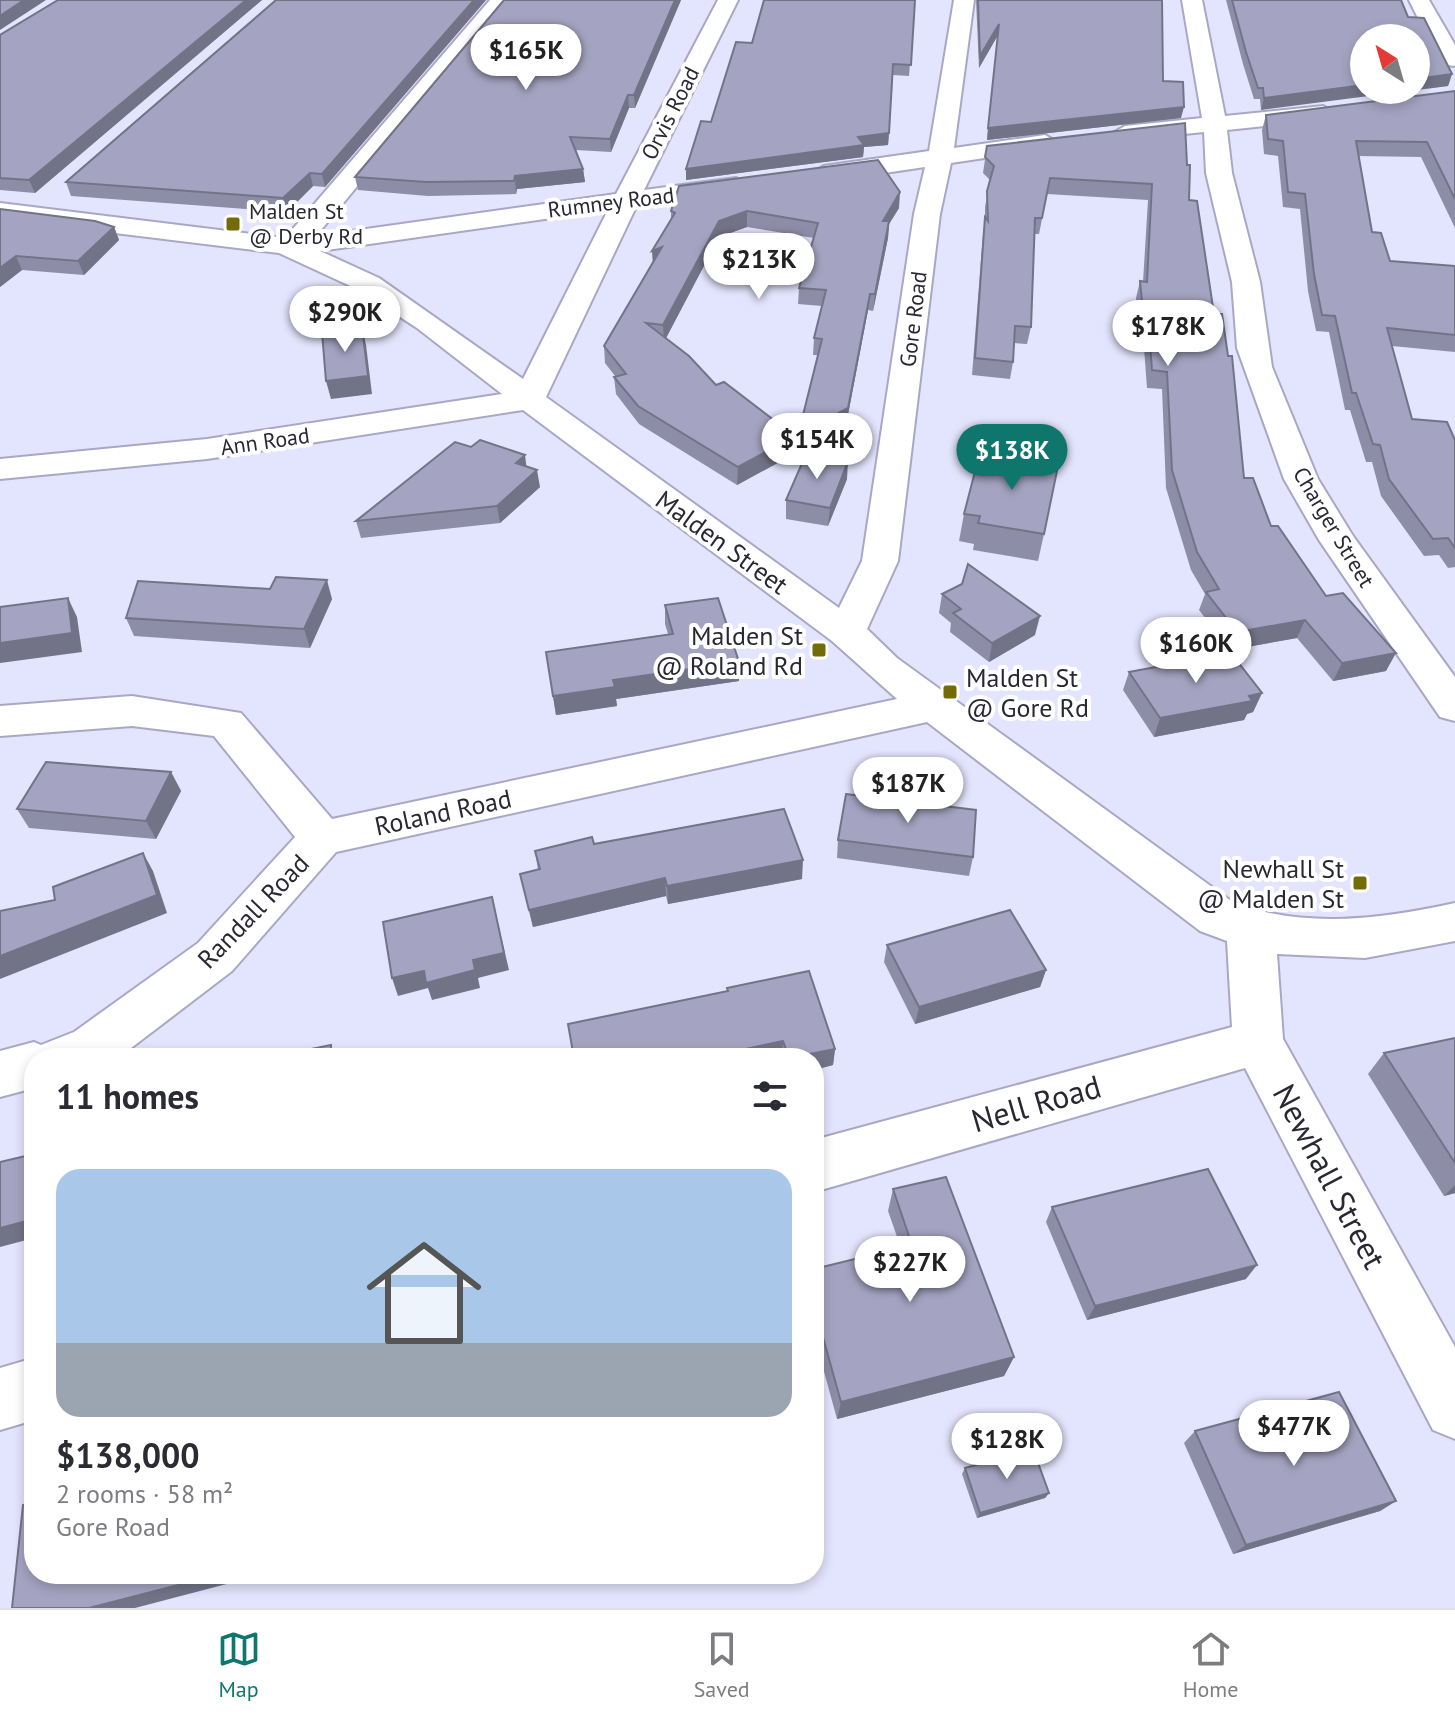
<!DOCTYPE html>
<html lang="en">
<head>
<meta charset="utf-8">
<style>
	body { margin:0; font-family:"PT Sans",sans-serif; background:#f2f2f3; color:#2b2b33; height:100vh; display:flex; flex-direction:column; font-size:30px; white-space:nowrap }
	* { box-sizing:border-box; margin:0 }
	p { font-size:26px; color:#7c7c81 }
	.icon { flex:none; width:44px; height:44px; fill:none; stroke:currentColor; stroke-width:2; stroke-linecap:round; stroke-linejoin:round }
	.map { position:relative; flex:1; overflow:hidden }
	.panel { position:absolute; left:24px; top:1048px; width:800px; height:536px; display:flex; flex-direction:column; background:#fff; border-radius:32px; box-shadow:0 4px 12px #0003 }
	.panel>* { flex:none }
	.needle { width:52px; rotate:323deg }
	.tools { position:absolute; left:1350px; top:24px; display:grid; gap:16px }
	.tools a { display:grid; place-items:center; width:80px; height:80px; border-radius:50%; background:#fff; box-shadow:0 4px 12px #0003; font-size:40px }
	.price { position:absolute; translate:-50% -68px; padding:0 18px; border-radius:28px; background:#fff; color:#222; font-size:26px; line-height:52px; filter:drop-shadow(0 2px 4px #0008) }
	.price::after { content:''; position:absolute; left:50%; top:48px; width:24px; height:18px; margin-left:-12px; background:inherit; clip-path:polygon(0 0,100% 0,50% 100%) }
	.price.selected { background:#0f766e; color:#fff }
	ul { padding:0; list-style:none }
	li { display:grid; align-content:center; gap:16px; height:424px; padding:0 32px }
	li+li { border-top:2px solid #e1e1e2 }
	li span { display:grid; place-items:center; height:248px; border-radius:24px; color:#555 }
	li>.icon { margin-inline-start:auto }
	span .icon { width:144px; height:144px; fill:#fffc; stroke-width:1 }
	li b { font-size:34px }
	h2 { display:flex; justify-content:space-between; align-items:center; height:96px; padding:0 32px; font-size:34px }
	.menu { display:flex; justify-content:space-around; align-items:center; height:112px; border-top:2px solid #e1e1e2; background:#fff; font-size:22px; color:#7c7c81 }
	.menu a { display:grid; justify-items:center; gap:4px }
	.menu .selected { color:#0f766e }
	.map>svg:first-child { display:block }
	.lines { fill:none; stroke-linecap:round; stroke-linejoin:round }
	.minor-casing { stroke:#a8a8c6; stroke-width:4 }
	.minor { fill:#fff; fill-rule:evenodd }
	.wall { fill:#8d8da7 }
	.shaded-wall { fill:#737388 }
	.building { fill:#a4a4c2; stroke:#737388; stroke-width:2 }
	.poi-dot { fill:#726b07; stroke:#fff; stroke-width:3 }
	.labels { text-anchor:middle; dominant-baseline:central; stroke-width:8; stroke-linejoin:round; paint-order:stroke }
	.far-street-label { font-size:22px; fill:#282833; stroke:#fff }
	.far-poi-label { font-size:22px; fill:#282833; stroke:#fff; text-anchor:start }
	.street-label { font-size:26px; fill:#282833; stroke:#fff }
	.poi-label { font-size:26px; fill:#282833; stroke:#fff; text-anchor:end }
	.near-street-label { font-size:32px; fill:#282833; stroke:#fff }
</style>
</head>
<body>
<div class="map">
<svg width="1455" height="1608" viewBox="0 0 1455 1608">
	<rect width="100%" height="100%" fill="#e3e4fd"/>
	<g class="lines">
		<defs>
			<g id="minor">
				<path d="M 490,0 L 511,0 L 316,236 L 616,194 L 718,0 L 738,0 L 644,190 L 736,178 L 749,186 L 736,194 L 636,207 L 546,397 L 839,608 L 862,561 L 914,214 L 925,167 L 824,182 L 811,174 L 824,166 L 929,151 L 954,0 L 974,0 L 954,148 L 1045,135 L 1057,142 L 1045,149 L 951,163 L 940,214 L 898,561 L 867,629 L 897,658 L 1234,903 C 1306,929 1382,919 1455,903 L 1455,941 L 1365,958 L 1277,954 L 1283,1039 L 1455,1347 L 1455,1439 L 1433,1430 L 1245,1068 L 814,1192 L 814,1140 L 1232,1027 L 1227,941 L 1200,931 L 927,722 L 336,852 L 232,971 L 118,1058 L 34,1058 L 34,1088 L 0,1097 L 0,1051 L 34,1042 L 41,1045 L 74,1032 L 198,943 L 295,837 L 214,736 L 132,726 L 0,736 L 0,706 L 132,696 L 241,713 L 332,819 L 897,699 L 832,641 L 523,410 L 207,459 L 0,479 L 0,459 L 207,439 L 502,394 L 417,328 L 359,290 L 279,253 L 0,219 L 0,203 L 285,238 ZM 608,210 L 523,379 L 379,278 L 320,251 Z"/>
				<polygon points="1182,0 1202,0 1225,116 1323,106 1335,113 1323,120 1227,130 1232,173 1260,282 1272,367 1318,479 1353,536 1455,677 1455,721 1440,717 1319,540 1284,479 1237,348 1232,282 1206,173 1204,132 1125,140 1113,133 1125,126 1202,118"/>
				<polygon points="1409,0 1429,0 1455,45 1455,66 1447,65 1426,34"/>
				<polygon points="34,1358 34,1420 0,1430 0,1368"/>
			</g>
		</defs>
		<use href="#minor" class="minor-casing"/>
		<use href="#minor" class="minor"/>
	</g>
	<g class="wall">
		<polygon points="58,0 262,0 35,193 0,190 0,35"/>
		<polygon points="276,0 486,0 325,187 313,186 287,212 71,196 66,182"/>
		<polygon points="504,0 681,0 635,108 629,108 611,152 576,150 583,169 585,182 517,189 516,194 428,196 358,190 355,177"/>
		<polygon points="915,0 909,76 893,75 888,145 864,147 863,157 686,180 686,169 752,43"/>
		<polygon points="976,0 1162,0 1163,81 1181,118 987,140 998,35 979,68"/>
		<polygon points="1226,0 1401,0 1408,17 1452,74 1448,86 1416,90 1416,38 1261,110 1260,99 1254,99 1243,64"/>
		<polygon points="1455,91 1455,228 1421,157 1358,156 1372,232 1390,261 1455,266 1455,352 1392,346 1412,419 1455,440 1455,567 1448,568 1439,555 1424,556 1381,496 1372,462 1366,462 1350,410 1345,410 1329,332 1316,331 1308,291 1300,209 1283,207 1278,156 1264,154 1262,130 1266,115"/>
		<polygon points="1185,123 1189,200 1214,314 1244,478 1271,526 1386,671 1333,681 1297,638 1230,650 1199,610 1205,594 1191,570 1166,488 1162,389 1147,388 1144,348 1140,348 1136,298 1140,281 1143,282 1148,200 1047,194 1039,234 1034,234 1031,327 1027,344 1014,343 1013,362 1010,379 972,375 983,234 985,217 985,207 990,180 983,173 987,146"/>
		<polygon points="899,208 889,224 888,238 873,311 868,310 846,425 797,452 798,435 818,355 813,355 814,338 822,306 798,304 799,288 814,238 747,227 719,237 666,338 716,385 795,436 794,454 737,485 639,424 616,394 614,377 615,376 605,363 604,346 653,263 671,219 671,211"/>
		<polygon points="0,209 114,227 119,240 84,275 22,270 0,287"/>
		<polygon points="980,452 1044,534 1038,561 973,550 974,544 959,541 964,514"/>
		<polygon points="526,466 540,487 500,523 361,538 356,521"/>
		<polygon points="847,479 828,526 786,519 786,500"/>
		<polygon points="270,589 332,599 310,648 134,636 126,618"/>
		<polygon points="942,594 1035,635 989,662 950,632 951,623 939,613"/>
		<polygon points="665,605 739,662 739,681 616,699 617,706 556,715 546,652 668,634 665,624"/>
		<polygon points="1129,672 1262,693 1253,712 1247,714 1244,720 1154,737 1123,690"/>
		<polygon points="171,772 181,791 156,839 29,828 17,809"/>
		<polygon points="838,840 973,857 969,876 837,858"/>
		<polygon points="594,844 802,879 668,904 666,896 533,927 520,874 538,870 535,851"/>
		<polygon points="887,945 1046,970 1040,987 915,1024 884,962"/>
		<polygon points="727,988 835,1049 833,1065 814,1070 814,1058 574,1058 727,991"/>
		<polygon points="1455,1038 1455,1193 1444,1196 1368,1074 1384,1053"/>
		<polygon points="893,1189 1014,1357 1004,1376 837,1419 814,1335 814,1269 901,1248 888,1211"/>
		<polygon points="1052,1207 1246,1279 1087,1320 1046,1222"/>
		<polygon points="1195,1431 1396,1501 1380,1511 1233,1554 1184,1443"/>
		<polygon points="965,1468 1049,1493 1045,1498 977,1518 962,1474"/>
	</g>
	<g class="shaded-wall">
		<polygon points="24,0 46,0 0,30 0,16"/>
		<polygon points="246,0 262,0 35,193 29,180"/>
		<polygon points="474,0 486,0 325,187 322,174"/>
		<polygon points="675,0 681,0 635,108 634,95"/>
		<polygon points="999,24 998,35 979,68 980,56"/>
		<polygon points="1452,74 1448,86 1416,90 1416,79"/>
		<polygon points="1364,85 1364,90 1415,90 1261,110 1264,98"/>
		<polygon points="628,95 629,108 611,152 610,139"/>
		<polygon points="1184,107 1181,118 987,140 988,128"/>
		<polygon points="889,133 888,145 864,147 863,157 686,180 686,169 858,137"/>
		<polygon points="583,169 585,182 517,189 516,194 515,176"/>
		<polygon points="310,173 313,186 287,212 283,198"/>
		<polygon points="900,192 899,208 889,224 888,238 873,311 883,221"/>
		<polygon points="747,211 747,227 719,237 664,342 663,325 719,221"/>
		<polygon points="114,227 119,240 84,275 78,261"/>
		<polygon points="662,247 653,267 652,251"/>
		<polygon points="16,256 22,270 0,287 0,268"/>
		<polygon points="870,294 868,310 846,425 797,452 798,435"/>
		<polygon points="362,327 366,345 372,394 331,399 326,381"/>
		<polygon points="795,436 794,454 737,485 738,467"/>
		<polygon points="525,455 527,471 516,463"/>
		<polygon points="848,461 847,479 828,526 830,508"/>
		<polygon points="537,470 540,487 500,523 497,506"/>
		<polygon points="327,580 332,599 310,648 304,629"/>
		<polygon points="68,598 77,617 82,652 0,663 0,643"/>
		<polygon points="1040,616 1035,635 989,662 992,643"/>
		<polygon points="1305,620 1297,638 1230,650 1237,632"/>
		<polygon points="1396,653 1386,671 1333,681 1342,663"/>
		<polygon points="739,662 739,681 616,699 617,706 556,715 553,696 613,680"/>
		<polygon points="1262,693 1253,712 1247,714 1244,720 1154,737 1160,718"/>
		<polygon points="171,772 181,791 156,839 146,821"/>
		<polygon points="143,853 153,871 167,913 0,979 0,956"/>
		<polygon points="803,860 802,879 668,904 667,886"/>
		<polygon points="665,878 666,896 533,927 529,910"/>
		<polygon points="492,897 509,970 478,978 480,988 432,1000 428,988 398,996 392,978 473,960"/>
		<polygon points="1046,970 1040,987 915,1024 919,1007"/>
		<polygon points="783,1041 782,1058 704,1058"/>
		<polygon points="331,1045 336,1058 331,1058"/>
		<polygon points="835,1049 833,1065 814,1070 814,1058 792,1058"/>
		<polygon points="1455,1185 1455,1193 1444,1196"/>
		<polygon points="34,1219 34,1238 0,1247 0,1228"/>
		<polygon points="1257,1265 1246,1279 1087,1320 1095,1306"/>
		<polygon points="1014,1357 1004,1376 837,1419 841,1402"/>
		<polygon points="1049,1493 1045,1498 977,1518 980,1513"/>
		<polygon points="1396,1501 1380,1511 1233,1554 1246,1545"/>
		<polygon points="221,1574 238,1574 238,1581 135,1608 89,1608"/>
	</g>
	<g class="building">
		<polygon points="0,0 24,0 0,16"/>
		<polygon points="58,0 246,0 29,180 0,178 0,35"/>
		<polygon points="276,0 474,0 322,174 310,173 283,198 66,182"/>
		<polygon points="504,0 675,0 634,95 628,95 610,139 570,137 583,169 515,176 514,181 426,182 355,177"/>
		<polygon points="764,0 915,0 911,65 893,64 889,133 858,137 864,145 686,169 701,121 711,122 736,42 752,43"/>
		<polygon points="978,0 1162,0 1163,81 1183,82 1184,107 988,128 999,24 980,56"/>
		<polygon points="1232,0 1401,0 1408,17 1424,18 1452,74 1416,79 1416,38 1364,38 1364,85 1264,98 1263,88 1258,88 1246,52"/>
		<polygon points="1455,91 1455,199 1427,142 1356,141 1372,232 1381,233 1390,261 1455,266 1455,335 1387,328 1412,419 1447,422 1455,440 1455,548 1448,538 1433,539 1389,479 1380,445 1373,444 1356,393 1352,393 1335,316 1322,315 1314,274 1305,194 1288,192 1283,141 1268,139 1266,115"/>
		<polygon points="1185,123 1187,165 1190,165 1189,200 1197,201 1214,314 1222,314 1228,356 1232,356 1244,478 1253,478 1271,526 1278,526 1326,596 1343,593 1396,653 1342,663 1305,620 1237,632 1206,592 1219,589 1197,552 1172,470 1167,372 1152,370 1149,331 1145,331 1140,281 1147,282 1152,184 1050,178 1042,218 1035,218 1031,327 1015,326 1013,362 975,358 985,217 988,221 987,191 994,166 985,157 987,146"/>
		<polygon points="878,160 900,192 883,221 889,221 875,294 870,294 848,408 798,435 822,339 814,338 826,290 799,288 818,223 747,211 719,221 663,325 646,323 689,356 716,385 724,382 795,436 738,467 638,406 614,377 626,374 604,346 662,247 652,251 675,213 671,211 679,186"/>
		<polygon points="0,209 95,221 114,227 78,261 16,256 0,268"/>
		<polygon points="362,327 368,376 326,381 322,332"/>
		<polygon points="480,440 525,455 516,463 537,470 497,506 356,521 455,442 471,447"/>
		<polygon points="980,452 1059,461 1044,534 978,523 980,516 964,514"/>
		<polygon points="806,454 848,461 830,508 786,500"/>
		<polygon points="968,564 1040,616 992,643 953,613 961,609 942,594 962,584"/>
		<polygon points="276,577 327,580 304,629 126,618 138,581 270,589"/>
		<polygon points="68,598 72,633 0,643 0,607"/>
		<polygon points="718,598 739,662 613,680 615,687 553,696 546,652 673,634 665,605"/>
		<polygon points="1231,653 1262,693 1249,696 1252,701 1160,718 1129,672"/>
		<polygon points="46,762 171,772 146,821 17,809"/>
		<polygon points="846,794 976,810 973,857 838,840"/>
		<polygon points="784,809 803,860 667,886 665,878 529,910 520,874 540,869 535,851 592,837 594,844"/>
		<polygon points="143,853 157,895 0,956 0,911 55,900 53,887"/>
		<polygon points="492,897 504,953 473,960 475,970 426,983 424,971 392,978 383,922"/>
		<polygon points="1010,910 1046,970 919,1007 887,945"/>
		<polygon points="809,971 835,1049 789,1058 783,1041 704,1058 574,1058 568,1024 728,991 727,988"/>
		<polygon points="1455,1038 1455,1163 1384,1053"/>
		<polygon points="331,1045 331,1058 267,1058"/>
		<polygon points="34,1154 34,1219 0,1228 0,1162"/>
		<polygon points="1208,1169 1257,1265 1095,1306 1052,1207"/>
		<polygon points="946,1177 1014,1357 841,1402 814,1305 814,1269 912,1245 893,1189"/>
		<polygon points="1339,1392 1396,1501 1246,1545 1195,1431"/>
		<polygon points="1033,1449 1049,1493 980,1513 965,1468"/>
		<polygon points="34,1502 34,1574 221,1574 89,1608 12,1608 23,1505"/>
	</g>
	<g class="poi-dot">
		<rect x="225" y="216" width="16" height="16" rx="4"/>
		<rect x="811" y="642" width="16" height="16" rx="4"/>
		<rect x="942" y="684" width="16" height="16" rx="4"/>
		<rect x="1352" y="875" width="16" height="16" rx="4"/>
	</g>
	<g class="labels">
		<g class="far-street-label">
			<text transform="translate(670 113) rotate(-63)">Orvis Road</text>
			<text transform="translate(611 202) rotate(-7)">Rumney Road</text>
			<text transform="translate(913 319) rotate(-83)">Gore Road</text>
			<text transform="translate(265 441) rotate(-8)">Ann Road</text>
			<text transform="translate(1334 527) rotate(59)">Charger Street</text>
		</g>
		<g class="far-poi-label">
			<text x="249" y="211">Malden St<tspan x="249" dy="25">@ Derby Rd</tspan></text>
		</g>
		<g class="street-label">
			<text transform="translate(722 542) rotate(36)">Malden Street</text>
			<text transform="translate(443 812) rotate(-12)">Roland Road</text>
			<text transform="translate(253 911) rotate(-46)">Randall Road</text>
		</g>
		<g class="poi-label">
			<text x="803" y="635">Malden St<tspan x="803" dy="30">@ Roland Rd</tspan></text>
			<text x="966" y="677" text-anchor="start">Malden St<tspan x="966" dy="30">@ Gore Rd</tspan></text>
			<text x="1344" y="868">Newhall St<tspan x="1344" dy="30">@ Malden St</tspan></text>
		</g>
		<g class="near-street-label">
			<text transform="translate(1036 1103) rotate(-16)">Nell Road</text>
			<text transform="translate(1330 1176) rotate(62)">Newhall Street</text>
		</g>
	</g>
</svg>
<div class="tools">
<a><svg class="needle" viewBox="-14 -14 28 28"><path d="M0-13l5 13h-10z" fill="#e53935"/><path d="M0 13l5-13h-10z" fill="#7c7c81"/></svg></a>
</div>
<b class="price" style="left:526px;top:92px">$165K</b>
<b class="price" style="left:759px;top:301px">$213K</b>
<b class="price" style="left:345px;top:354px">$290K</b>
<b class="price" style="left:1168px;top:368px">$178K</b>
<b class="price" style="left:817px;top:481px">$154K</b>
<b class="price selected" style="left:1012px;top:492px">$138K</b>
<b class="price" style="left:1196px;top:685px">$160K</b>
<b class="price" style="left:908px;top:825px">$187K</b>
<b class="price" style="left:910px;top:1304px">$227K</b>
<b class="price" style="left:1294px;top:1468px">$477K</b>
<b class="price" style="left:1007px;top:1481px">$128K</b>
<section class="panel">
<h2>11 homes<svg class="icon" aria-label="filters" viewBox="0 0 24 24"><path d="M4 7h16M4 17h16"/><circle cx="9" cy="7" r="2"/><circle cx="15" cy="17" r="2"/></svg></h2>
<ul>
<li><span style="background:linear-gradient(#a9c7e8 70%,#9aa5b1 0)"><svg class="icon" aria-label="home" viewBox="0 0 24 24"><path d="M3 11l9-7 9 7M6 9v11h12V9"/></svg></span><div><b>$138,000</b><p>2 rooms · 58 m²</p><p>Gore Road</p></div></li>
</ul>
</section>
</div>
<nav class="menu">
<a class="selected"><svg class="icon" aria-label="map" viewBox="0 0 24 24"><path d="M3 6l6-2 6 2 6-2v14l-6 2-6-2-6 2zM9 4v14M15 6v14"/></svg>Map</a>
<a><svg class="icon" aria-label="saved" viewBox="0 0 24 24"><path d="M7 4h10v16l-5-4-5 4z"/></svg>Saved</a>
<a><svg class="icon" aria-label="home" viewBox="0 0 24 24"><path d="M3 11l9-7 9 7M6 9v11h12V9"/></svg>Home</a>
</nav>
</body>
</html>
